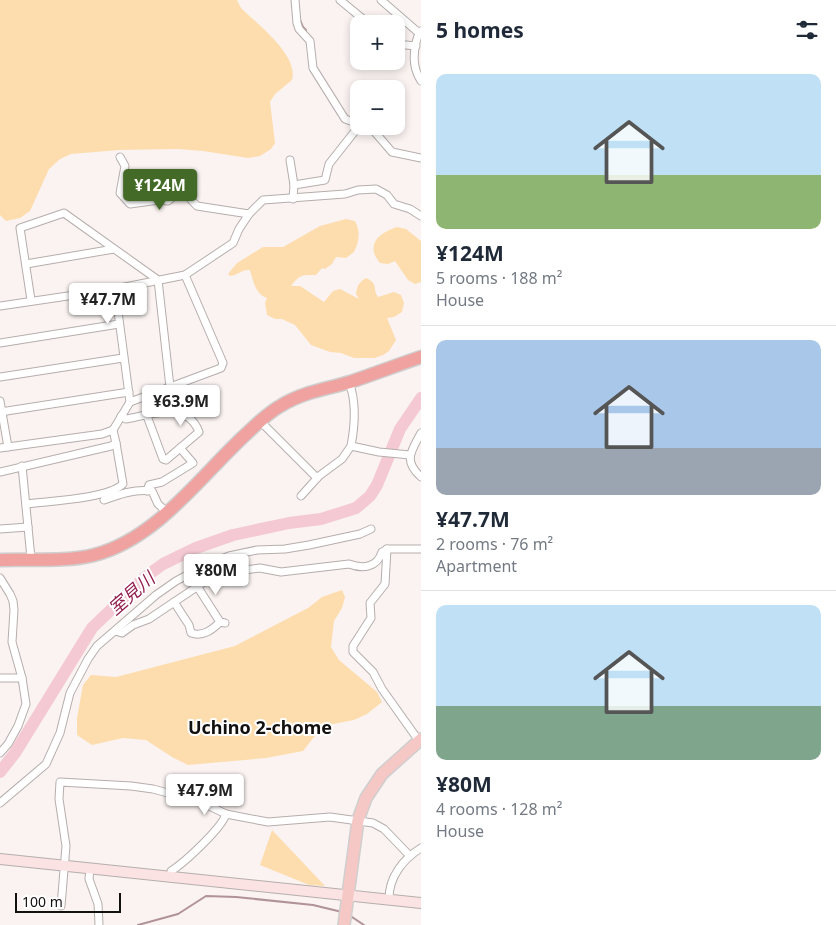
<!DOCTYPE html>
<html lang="en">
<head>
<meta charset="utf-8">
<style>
	body { margin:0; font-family:"Noto Sans","Noto Sans JP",sans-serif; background:#f6f6f7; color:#1f2937; height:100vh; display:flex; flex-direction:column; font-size:19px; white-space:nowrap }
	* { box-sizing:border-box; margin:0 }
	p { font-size:16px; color:#747a83 }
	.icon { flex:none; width:28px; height:28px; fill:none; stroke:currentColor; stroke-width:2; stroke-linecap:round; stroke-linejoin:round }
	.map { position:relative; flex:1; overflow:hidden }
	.side { display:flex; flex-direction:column; background:#fff; width:415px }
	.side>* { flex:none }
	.buttons { position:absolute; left:350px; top:15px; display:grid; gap:10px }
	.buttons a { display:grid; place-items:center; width:55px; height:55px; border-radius:10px; background:#fff; box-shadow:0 2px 8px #0003; font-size:25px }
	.scale { position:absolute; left:15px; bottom:12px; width:106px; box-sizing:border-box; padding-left:5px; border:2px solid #131110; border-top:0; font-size:14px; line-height:18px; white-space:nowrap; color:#131110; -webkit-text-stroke:4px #fff; paint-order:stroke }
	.price { position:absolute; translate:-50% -42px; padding:0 11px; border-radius:5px; background:#fff; color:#222; font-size:16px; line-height:32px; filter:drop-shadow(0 1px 2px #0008) }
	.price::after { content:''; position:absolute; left:50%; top:30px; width:15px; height:11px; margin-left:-8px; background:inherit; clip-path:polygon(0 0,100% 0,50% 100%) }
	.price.active { background:#436b27; color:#fff }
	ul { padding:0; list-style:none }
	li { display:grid; align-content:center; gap:10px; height:265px; padding:0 15px }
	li+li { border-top:1px solid #e0e1e3 }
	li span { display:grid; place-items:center; height:155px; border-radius:10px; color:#555 }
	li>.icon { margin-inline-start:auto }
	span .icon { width:90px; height:90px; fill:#fffc; stroke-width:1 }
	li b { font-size:21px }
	h2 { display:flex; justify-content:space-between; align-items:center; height:60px; padding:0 15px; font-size:21px }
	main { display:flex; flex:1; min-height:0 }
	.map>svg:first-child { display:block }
	.green { fill:#fdddad }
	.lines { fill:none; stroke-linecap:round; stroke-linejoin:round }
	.stream { stroke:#b09298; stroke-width:2 }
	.river { stroke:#f4c9d3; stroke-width:12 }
	.street-casing { stroke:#b5aeac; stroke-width:9 }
	.secondary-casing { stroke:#b5aeac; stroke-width:12 }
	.primary-casing { stroke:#d0cfcf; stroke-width:14 }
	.highway-casing { stroke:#d0cfcf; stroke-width:15 }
	.street { stroke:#fff; stroke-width:7 }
	.secondary { stroke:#fae3e2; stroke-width:10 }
	.primary { stroke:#f5c7c5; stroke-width:11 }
	.highway { stroke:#efa29f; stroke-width:12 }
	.labels { text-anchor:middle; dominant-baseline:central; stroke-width:4; stroke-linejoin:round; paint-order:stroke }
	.water-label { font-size:18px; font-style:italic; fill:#921d4c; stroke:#fff }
	.neighbourhood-label { font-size:18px; font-weight:bold; fill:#131110; stroke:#fff }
</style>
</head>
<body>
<main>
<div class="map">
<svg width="421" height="925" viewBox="0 0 421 925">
	<rect width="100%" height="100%" fill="#faf3f1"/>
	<g class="green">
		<path d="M 0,0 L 237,0 L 241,8 C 257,24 299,55 292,80 L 275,94 L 270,102 L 275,143 L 271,149 L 260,156 L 248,158 L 203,151 L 178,149 L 119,150 L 71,154 L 60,159 L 49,169 L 30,211 L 20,218 L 6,221 L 0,215 Z"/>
		<path d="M 346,219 L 355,221 C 361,232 359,242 354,252 L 346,258 L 336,257 L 332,264 L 325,269 L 322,268 L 316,275 C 302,275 300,274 291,286 L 300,286 L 324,302 L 333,291 L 340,289 L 359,299 L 356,294 C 357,286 359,282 366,278 C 379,284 372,288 378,297 L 394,292 L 401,295 L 404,303 L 402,312 L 394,317 L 387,318 L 396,340 L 389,351 L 383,355 L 375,358 L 354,358 L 341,353 L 330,352 L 311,345 L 295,325 L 282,319 L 275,319 L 267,315 L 265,303 L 267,298 C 255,294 253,280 250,270 C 242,269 238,275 230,276 L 228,274 L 237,263 L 263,247 L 283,247 L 320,226 Z"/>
		<path d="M 397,227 L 406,229 L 421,241 L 421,282 L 415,284 L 408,280 L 395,261 L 388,264 L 380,263 C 365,245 378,233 397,227 Z"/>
		<polygon points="342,590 345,597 342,608 334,621 331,647 339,660 377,692 382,702 367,714 354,720 333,724 314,737 303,751 266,758 188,765 172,757 146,740 123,738 92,745 77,735 77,718 83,685 91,675 116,677 235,646 308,608 322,597"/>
		<polygon points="272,830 325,886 309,885 260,865"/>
	</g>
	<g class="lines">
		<g class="stream">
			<polyline points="300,20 303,27 306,30"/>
			<polyline points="349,915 364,925"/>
			<polyline points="138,925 178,914 206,896 236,897 313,905 342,912"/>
		</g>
		<polyline class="river" points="0,772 15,753 92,628 145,577 163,564 196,548 233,535 289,523 321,519 356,508 370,496 377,485 400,429 421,398"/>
		<defs>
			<g id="street">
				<polyline points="295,0 297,23 299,29 310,41 313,68 345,119 359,124"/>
				<polyline points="340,0 369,24"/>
				<polyline points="381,0 419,33"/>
				<path d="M 421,31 C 415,38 413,57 415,66 C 416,72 418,76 421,81"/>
				<polyline points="396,44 416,46"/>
				<polyline points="366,126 373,130 392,152 421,158"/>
				<polyline points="120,157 125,166 120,193 130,204 159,200 168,201 182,190 197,206 249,214"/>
				<polyline points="290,160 294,185"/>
				<polyline points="293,199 294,185 325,180 329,164 359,126"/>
				<polyline points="26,264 114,249"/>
				<polyline points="115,289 130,402"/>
				<polyline points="31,300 20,228 64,213 158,280 170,387"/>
				<polyline points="0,306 115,289 185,275 233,243 239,229 249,214 263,200 345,194 358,190 376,189 387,195 394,204 410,209 421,216"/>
				<polyline points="0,343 119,324"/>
				<polyline points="0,377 123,358"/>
				<path d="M 349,382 C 357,403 355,425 351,446 L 379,452 L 410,455"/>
				<polyline points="0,401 8,447"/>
				<polyline points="0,412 129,392"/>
				<path d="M 121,416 L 126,419 C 150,415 187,400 199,432 L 166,460 L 163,459 L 147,416"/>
				<polyline points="260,421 317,478"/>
				<path d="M 421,433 C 411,451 403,461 421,477"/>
				<polyline points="0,448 102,434 113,430 130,402 221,368 223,363 185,275"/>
				<polyline points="22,466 31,558"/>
				<polyline points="0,472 111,446 116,443 113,430"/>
				<polyline points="147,491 149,485 162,482 193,463 180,448"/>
				<polyline points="301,496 319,476 342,459 351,446"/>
				<path d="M 104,500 C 120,494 134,489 152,491 L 158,504 L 167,512"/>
				<path d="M 26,504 C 49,501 107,499 123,484 L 116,443"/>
				<polyline points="0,529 28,527"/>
				<polyline points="0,578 10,594 13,601 14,610 12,642 22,678 26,704 18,726 8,744 0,753"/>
				<polyline points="197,586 220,622 225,623"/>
				<path d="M 174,602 L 189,625 L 191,633 C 203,637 212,630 220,622"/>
				<path d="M 115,631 L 122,633 L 133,625 L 149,619 L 204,582 L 223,573 L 260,568 L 281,572 L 349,564 C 362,569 377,568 382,552 L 387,549"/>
				<polyline points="0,678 22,678"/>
				<polyline points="419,741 382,689 373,672 353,652 353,646 371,618 370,603 385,584 387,549 421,549"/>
				<polyline points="0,803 46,764 60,733 70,693 88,659 97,646 156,595 176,581 204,566 229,556 257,550 285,549 309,545 360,534 371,529"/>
				<polyline points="90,868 89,879 98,904 99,925"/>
				<path d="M 171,878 L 171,871 C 184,863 222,828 226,814"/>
				<path d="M 389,899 C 389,877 403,859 421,848"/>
				<polyline points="61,906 66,846 59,799 60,782 131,786 153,789 201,802 226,814 268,822 330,817 373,823 384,829 409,855"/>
			</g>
			<polyline id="secondary" points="0,859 421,903"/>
			<polyline id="primary" points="344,925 358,820 366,798 382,774 421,739"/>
			<path id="highway" d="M 0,560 C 28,559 68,562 94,555 C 156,539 199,478 244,436 C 256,425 267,413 282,405 C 303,392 327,389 350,382 C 374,374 397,365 421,357"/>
		</defs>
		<use href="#street" class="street-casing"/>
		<use href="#secondary" class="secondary-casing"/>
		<use href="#primary" class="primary-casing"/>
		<use href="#highway" class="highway-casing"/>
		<use href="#street" class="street"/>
		<use href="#secondary" class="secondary"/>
		<use href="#primary" class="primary"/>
		<use href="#highway" class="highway"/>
	</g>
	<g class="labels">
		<g class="water-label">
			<text transform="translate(131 593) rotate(-41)">室見川</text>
		</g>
		<g class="neighbourhood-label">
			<text x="260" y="727">Uchino 2-chome</text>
		</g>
	</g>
</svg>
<div class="buttons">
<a>+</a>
<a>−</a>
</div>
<div class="scale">100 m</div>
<b class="price active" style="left:160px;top:211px">¥124M</b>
<b class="price" style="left:108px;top:325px">¥47.7M</b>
<b class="price" style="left:181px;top:427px">¥63.9M</b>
<b class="price" style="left:216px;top:596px">¥80M</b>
<b class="price" style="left:205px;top:816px">¥47.9M</b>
</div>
<section class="side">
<h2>5 homes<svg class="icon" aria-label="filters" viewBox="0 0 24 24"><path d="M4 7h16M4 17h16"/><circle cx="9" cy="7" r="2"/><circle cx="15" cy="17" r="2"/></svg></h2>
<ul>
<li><span style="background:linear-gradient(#bfe0f5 65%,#8fb573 0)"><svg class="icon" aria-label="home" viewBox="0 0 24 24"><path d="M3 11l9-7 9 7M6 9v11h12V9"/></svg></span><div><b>¥124M</b><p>5 rooms · 188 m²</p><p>House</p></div></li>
<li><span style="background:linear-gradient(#a9c7e8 70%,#9aa5b1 0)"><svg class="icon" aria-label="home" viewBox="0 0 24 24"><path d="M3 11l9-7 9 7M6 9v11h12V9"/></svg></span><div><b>¥47.7M</b><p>2 rooms · 76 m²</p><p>Apartment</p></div></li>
<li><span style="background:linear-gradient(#bfe0f5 65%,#7fa58c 0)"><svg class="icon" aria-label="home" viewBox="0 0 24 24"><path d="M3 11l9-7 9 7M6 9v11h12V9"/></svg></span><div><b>¥80M</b><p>4 rooms · 128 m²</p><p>House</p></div></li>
</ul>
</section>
</main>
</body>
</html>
